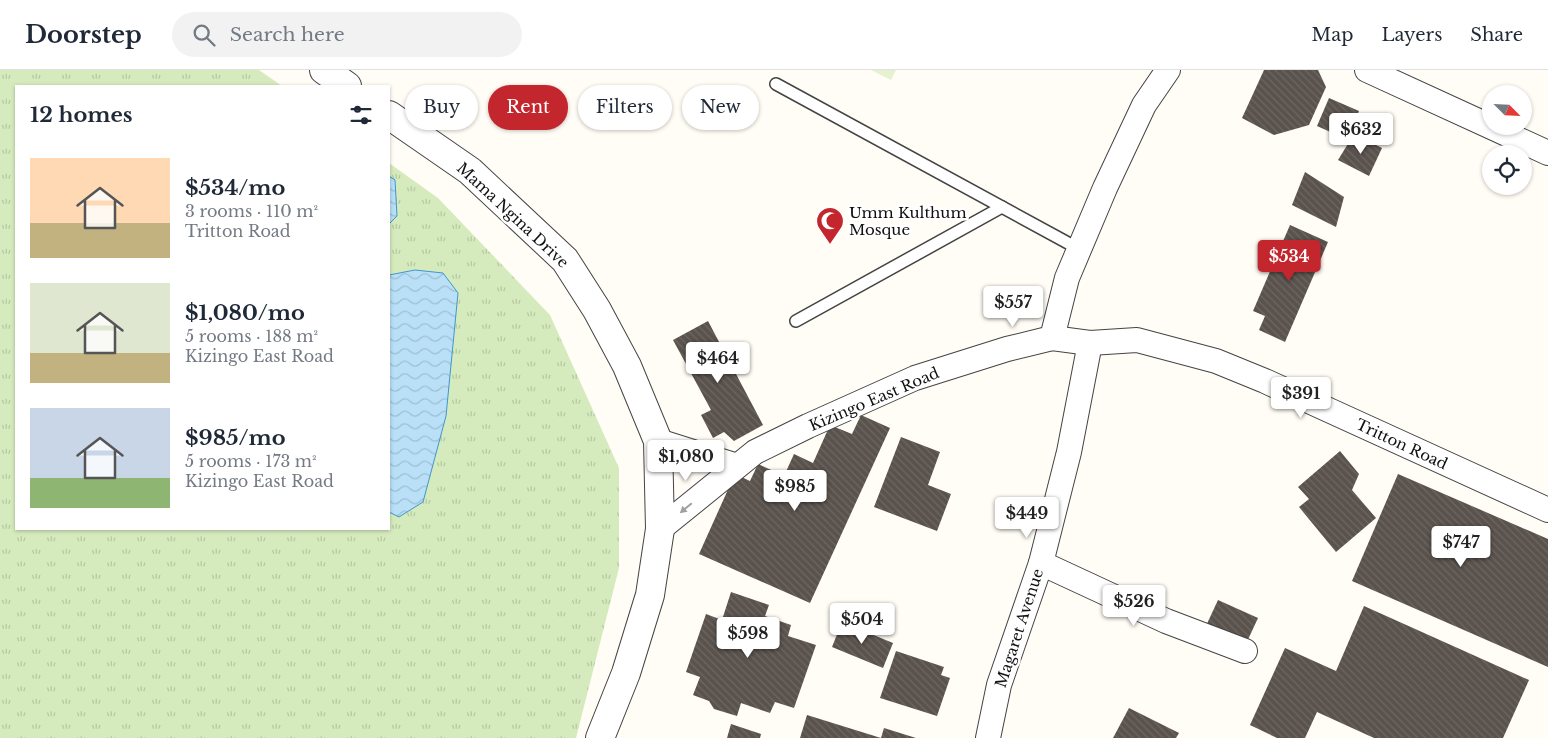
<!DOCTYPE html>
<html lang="en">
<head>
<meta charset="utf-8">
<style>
	body { margin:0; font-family:"Libre Baskerville",serif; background:#f2f2f3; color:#1f2937; height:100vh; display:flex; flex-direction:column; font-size:19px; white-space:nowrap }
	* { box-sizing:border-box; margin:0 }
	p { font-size:16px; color:#747a83 }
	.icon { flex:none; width:28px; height:28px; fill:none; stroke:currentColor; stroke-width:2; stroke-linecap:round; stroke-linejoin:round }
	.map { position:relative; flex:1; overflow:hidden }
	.panel { position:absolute; left:15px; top:15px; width:375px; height:445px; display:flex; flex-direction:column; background:#fff; border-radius:0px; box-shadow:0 1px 4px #0004 }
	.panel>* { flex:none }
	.hud { position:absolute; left:405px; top:15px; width:475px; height:45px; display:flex; gap:10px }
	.needle { width:32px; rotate:114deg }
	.controls { position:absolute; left:1482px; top:15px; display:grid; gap:10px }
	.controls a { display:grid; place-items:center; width:50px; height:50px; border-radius:50%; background:#fff; box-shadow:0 1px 4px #0004; font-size:25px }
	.price { position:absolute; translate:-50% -42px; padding:0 11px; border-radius:5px; background:#fff; color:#222; font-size:16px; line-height:32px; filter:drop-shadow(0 1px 2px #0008) }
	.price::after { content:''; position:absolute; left:50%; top:30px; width:15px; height:11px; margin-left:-8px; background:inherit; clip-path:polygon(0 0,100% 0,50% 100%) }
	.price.selected { background:#c4262e; color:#fff }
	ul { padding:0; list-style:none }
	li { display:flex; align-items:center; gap:15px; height:125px; padding:0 15px }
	li span { display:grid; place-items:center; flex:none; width:140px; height:100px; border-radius:0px; color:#555 }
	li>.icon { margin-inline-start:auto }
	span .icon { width:60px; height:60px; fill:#fffc; stroke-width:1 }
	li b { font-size:21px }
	h2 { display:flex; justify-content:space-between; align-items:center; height:60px; padding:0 15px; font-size:21px }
	.pill { padding:0 18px; border-radius:22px; background:#fff; box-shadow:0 1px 4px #0004; font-size:18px; line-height:45px }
	.pill.selected { background:#c4262e; color:#fff }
	header { display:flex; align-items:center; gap:30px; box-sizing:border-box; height:70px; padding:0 25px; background:#fff; border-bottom:1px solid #e0e1e3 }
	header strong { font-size:24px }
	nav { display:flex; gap:28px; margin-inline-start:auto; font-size:18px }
	.search { width:350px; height:45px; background:#f2f2f3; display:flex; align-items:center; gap:12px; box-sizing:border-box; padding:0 18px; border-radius:28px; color:#747a83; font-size:19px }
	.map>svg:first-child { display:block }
	.grass { fill:url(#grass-tufts) }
	.pitch { fill:#e6f2cf }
	.water { fill:url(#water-waves); stroke:#3f96cf }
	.building { fill:url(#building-back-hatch) }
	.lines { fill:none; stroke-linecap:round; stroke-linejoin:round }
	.service-casing { stroke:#444; stroke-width:14 }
	.minor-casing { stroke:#444; stroke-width:26 }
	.tertiary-casing { stroke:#444; stroke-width:30 }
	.service { stroke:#fff; stroke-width:11 }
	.minor { stroke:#fff; stroke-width:24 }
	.tertiary { stroke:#fff; stroke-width:28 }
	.oneway { fill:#a0a0a0 }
	.labels { text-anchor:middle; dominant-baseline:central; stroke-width:5; stroke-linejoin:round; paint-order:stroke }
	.poi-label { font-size:15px; fill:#111; stroke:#fff; text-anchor:start }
	.street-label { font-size:15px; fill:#111; stroke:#fff }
</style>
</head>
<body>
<header>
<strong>Doorstep</strong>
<div class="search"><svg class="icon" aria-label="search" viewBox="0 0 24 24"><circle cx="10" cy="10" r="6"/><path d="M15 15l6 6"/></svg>Search here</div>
<nav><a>Map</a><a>Layers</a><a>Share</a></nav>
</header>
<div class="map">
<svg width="1548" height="668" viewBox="0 0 1548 668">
	<defs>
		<pattern id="grass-tufts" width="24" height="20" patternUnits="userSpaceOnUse" patternTransform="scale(1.25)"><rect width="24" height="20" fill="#d5ebbd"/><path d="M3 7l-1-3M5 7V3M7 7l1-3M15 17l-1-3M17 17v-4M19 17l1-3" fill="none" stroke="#b6c8a1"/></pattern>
		<pattern id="water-waves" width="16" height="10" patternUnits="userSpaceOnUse" patternTransform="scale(1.25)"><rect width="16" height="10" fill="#b9e0f7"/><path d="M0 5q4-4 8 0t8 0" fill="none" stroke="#9ebfd3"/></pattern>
		<pattern id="building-back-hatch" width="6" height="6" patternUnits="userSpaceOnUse" patternTransform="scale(1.25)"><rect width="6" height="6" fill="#5a524d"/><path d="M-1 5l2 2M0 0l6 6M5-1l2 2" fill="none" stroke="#6d6662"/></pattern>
	</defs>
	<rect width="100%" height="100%" fill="#fffdf5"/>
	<polygon class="grass" points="0,0 259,0 282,16 16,16 16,459 389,459 389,93 438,128 550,245 619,398 619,498 576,668 0,668"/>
	<polygon class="pitch" points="871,0 896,0 891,10"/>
	<g class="water">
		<polygon points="389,106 395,110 397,146 389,154"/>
		<polygon points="415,200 443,203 458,223 446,346 423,432 399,447 389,442 389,205"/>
	</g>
	<g class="building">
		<polygon points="1264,0 1318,0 1326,17 1309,55 1274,65 1242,48"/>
		<polygon points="1329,28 1359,41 1346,69 1317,56"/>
		<polygon points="1354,64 1382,78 1369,106 1338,90"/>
		<polygon points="1305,102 1344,127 1336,157 1292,135"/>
		<polygon points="1290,155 1328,172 1285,272 1259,260 1265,246 1253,241"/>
		<polygon points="708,251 763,355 734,371 724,362 713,368 701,345 711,340 673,270"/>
		<polygon points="861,345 890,358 810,533 699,484 735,404 750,411 758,394 784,406 794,384 813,393 830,355 852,364"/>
		<polygon points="901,367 940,382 928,415 951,424 937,461 874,437"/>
		<polygon points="1340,381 1359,404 1352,420 1376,448 1336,482 1299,437 1309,429 1298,417"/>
		<polygon points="1398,404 1548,469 1548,597 1352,511"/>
		<polygon points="731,522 769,535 765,546 791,555 788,566 816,575 794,638 775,632 770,643 741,633 737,646 714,639 709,631 693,625 700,607 686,602 706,544 722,550"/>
		<polygon points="1218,530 1258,548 1245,576 1205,558"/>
		<polygon points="1364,536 1529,610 1503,668 1374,668 1317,642 1305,668 1277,668 1250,655 1285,578 1336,601"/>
		<polygon points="842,552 893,573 883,598 832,577"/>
		<polygon points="896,581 944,597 941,605 950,608 937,646 880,628"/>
		<polygon points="1129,638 1179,663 1176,668 1113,668"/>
		<polygon points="807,645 881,668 800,668"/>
		<polygon points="731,654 761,664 760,668 727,668"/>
		<polygon points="884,658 916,668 881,668"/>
	</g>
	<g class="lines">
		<defs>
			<g id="service">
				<polyline points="776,14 1079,179"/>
				<polyline points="796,251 1002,137"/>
			</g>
			<g id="minor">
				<polyline points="1367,0 1548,83"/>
				<polyline points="1052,268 1090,273 1137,270 1216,291 1265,311 1548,440"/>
				<polyline points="658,371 737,396"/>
				<polyline points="660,459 755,382 808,356 915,308 1007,279 1052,268 1067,208 1105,118 1144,35 1168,0"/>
				<polyline points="1041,493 1166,551 1245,581"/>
				<polyline points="988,668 999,615 1041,493 1069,382 1090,273"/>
			</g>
			<g id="tertiary">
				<polyline points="324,0 347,16"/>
				<polyline points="389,45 470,101 565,190 597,240 627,296 658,371 660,459 650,525 626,603 600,668"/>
			</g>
		</defs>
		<use href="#service" class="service-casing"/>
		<use href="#minor" class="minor-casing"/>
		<use href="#tertiary" class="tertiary-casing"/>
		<use href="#service" class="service"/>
		<use href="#minor" class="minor"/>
		<use href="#tertiary" class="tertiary"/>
	</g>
	<defs><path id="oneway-solid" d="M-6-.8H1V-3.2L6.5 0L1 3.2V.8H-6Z" transform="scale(1.25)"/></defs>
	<use class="oneway" href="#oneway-solid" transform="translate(686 438) rotate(140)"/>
	<defs>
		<symbol id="mosque-pin" viewBox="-11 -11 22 30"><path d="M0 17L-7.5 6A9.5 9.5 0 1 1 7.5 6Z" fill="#c4262e" stroke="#fff"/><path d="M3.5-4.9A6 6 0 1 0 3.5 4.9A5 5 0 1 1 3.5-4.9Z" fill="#fff"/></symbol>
	</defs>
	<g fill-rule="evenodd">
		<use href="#mosque-pin" x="814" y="135" width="32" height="43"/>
	</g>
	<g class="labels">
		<g class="poi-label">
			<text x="849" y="142">Umm Kulthum<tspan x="849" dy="17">Mosque</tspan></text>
		</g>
		<g class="street-label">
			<text transform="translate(513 145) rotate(43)">Mama Ngina Drive</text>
			<text transform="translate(874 329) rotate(-23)">Kizingo East Road</text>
			<text transform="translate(1402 374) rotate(25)">Tritton Road</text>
			<text transform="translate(1019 558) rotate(-72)">Magaret Avenue</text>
		</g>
	</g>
</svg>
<div class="controls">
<a><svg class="needle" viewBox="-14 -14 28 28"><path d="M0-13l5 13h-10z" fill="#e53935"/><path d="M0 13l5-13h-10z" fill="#747a83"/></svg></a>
<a><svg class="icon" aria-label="locate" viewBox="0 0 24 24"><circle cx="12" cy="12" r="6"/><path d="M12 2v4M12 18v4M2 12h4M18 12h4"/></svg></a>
</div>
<b class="price" style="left:1361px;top:85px">$632</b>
<b class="price selected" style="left:1289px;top:212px">$534</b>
<b class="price" style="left:1013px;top:258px">$557</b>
<b class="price" style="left:718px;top:314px">$464</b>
<b class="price" style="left:1301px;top:349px">$391</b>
<b class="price" style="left:686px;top:412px">$1,080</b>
<b class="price" style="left:795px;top:442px">$985</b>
<b class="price" style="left:1027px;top:469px">$449</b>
<b class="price" style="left:1461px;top:498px">$747</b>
<b class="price" style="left:1134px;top:557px">$526</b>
<b class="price" style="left:862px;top:575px">$504</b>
<b class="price" style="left:748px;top:589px">$598</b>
<div class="hud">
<a class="pill">Buy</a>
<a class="pill selected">Rent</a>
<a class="pill">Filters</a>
<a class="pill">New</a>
</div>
<section class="panel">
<h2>12 homes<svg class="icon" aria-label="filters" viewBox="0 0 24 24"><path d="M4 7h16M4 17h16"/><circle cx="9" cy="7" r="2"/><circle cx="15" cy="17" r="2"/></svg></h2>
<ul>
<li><span style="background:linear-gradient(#ffd9b3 65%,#c2b280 0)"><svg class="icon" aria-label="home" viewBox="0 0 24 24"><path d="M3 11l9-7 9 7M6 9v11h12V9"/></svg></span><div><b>$534/mo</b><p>3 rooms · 110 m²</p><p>Tritton Road</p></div></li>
<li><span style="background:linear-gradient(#dfe7d0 70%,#c2b280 0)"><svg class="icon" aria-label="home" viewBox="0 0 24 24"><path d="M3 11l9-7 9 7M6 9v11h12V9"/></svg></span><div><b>$1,080/mo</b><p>5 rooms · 188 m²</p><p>Kizingo East Road</p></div></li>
<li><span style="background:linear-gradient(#c9d6e8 70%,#8fb573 0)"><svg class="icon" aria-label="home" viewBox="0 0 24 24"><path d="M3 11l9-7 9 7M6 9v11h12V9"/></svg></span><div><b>$985/mo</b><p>5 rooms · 173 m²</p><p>Kizingo East Road</p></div></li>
</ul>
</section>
</div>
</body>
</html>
